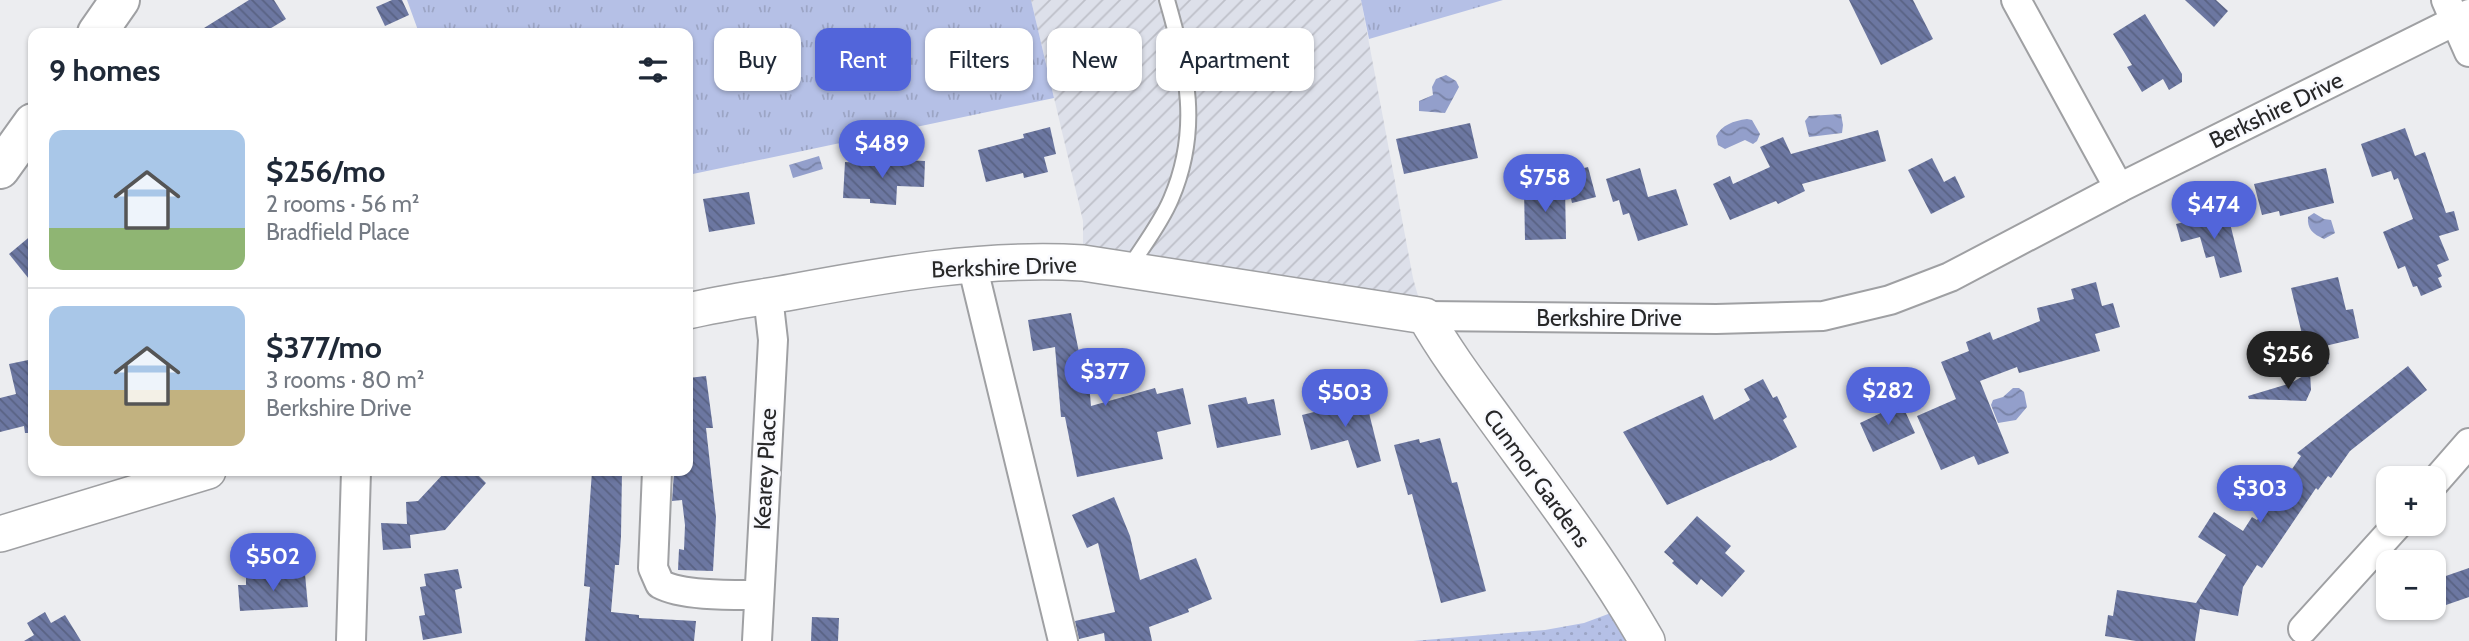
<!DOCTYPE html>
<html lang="en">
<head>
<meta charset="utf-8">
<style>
	body { margin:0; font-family:Cabin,sans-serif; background:#f2f2f3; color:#1f2937; height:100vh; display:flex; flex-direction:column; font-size:26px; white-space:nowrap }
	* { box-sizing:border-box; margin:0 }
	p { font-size:23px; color:#747a83 }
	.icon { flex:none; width:38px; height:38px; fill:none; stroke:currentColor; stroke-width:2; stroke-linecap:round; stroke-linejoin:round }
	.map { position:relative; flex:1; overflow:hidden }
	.drawer { position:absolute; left:28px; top:28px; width:665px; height:448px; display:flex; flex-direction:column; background:#fff; border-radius:14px; box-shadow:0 2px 5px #0004 }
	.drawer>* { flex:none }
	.top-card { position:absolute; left:714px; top:28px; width:665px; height:63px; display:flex; gap:14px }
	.fabs { position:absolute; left:2376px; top:466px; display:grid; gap:14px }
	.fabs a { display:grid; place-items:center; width:70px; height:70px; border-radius:14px; background:#fff; box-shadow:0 2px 5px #0004; font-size:35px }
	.price { position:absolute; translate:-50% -60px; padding:0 16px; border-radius:24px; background:#5265da; color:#fff; font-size:23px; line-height:46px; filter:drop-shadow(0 2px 4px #0008) }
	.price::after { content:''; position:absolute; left:50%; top:42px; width:21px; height:16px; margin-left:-10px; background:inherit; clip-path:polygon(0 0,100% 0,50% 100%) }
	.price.selected { background:#222; color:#fff }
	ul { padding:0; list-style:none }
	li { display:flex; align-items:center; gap:21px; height:175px; padding:0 21px }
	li+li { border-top:2px solid #e0e1e3 }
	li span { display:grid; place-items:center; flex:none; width:196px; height:140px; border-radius:14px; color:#555 }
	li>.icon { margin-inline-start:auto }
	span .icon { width:84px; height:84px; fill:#fffc; stroke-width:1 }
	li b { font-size:30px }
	h2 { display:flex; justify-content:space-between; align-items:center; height:84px; padding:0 21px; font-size:30px }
	.tag { padding:0 24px; border-radius:14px; background:#fff; box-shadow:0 2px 5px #0004; font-size:24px; line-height:63px }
	.tag.selected { background:#5265da; color:#fff }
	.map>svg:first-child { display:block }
	.industrial { fill:url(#industrial-furrows) }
	.grass { fill:url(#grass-dots) }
	.park { fill:url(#park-tufts) }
	.water { fill:url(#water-waves) }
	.building { fill:url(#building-back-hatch) }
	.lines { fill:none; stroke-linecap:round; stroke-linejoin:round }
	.service-casing { stroke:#9fa0a3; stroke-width:18 }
	.minor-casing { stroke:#9fa0a3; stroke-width:32 }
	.tertiary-casing { stroke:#9fa0a3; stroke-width:38 }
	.secondary-casing { stroke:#9fa0a3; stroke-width:42 }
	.service { stroke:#fff; stroke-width:14 }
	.minor { stroke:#fff; stroke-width:28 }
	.tertiary { stroke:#fff; stroke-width:35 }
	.secondary { stroke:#fff; stroke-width:38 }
	.labels { text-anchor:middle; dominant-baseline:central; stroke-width:5; stroke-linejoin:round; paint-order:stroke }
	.street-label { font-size:23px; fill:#272728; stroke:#f9fafe }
</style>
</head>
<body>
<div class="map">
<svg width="2469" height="641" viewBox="0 0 2469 641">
	<defs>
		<pattern id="industrial-furrows" width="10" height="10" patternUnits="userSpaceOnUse" patternTransform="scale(1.75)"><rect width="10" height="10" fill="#dde0ea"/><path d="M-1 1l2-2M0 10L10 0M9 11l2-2" fill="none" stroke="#bec0c9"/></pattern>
		<pattern id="grass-dots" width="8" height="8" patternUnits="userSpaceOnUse" patternTransform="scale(1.75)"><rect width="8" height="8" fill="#b5c0e6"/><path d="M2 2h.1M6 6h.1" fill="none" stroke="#9ca5c5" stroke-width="1.8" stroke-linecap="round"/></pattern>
		<pattern id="park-tufts" width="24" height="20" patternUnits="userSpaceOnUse" patternTransform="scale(1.75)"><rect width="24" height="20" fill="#b5c0e6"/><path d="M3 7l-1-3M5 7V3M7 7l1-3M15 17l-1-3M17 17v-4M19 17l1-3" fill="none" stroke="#9ca5c5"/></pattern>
		<pattern id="water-waves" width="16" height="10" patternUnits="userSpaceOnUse" patternTransform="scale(1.75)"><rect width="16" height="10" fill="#939fcb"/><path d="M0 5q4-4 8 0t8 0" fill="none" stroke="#7882a5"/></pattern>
		<pattern id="building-back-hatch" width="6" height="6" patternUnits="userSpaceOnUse" patternTransform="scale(1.75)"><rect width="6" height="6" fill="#6c77a1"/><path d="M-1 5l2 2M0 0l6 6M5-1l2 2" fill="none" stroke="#596283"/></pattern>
	</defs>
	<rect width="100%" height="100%" fill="#ecedf0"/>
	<polygon class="industrial" points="1031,0 1361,0 1413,278 1423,314 1083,262 1083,221"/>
	<polygon class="grass" points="1627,607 1646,641 1413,641 1545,630 1584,623"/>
	<g class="park">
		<polygon points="407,0 1031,0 1054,98 688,175 688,33 419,33"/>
		<polygon points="1361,0 1503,0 1369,39"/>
	</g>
	<g class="water">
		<polygon points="1446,75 1456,81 1459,87 1445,113 1419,111 1419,101 1433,95 1432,87 1436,79"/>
		<polygon points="1841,114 1843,125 1842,133 1809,137 1805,121 1809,116"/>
		<path d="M 1747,119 L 1752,120 L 1760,134 L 1757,141 L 1753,144 L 1745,140 L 1725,149 L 1718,145 L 1716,136 C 1722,125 1733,121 1747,119 Z"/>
		<polygon points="819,156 823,169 793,178 789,165"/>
		<path d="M 2314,213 L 2324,219 L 2331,220 L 2335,233 L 2324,239 C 2313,234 2307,229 2308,217 Z"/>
		<polygon points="2013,388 2019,388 2024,392 2027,407 2016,420 1998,423 1991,405 1993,400 2003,397"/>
	</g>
	<g class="building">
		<polygon points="249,0 274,0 286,19 263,33 196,33"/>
		<polygon points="392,0 402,0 409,15 385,26 376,7"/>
		<polygon points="1849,0 1913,0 1933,39 1881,65"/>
		<polygon points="2185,0 2216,0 2228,11 2214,27"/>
		<polygon points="2145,14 2182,74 2182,82 2169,90 2163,79 2142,92 2127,67 2132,65 2113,34"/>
		<polygon points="1470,123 1478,158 1404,174 1396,139"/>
		<polygon points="1050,127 1056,154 1044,157 1048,172 1024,178 1023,173 986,182 978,150 1024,138 1023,134"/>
		<polygon points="2405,128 2415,156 2425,152 2446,213 2454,211 2459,230 2439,236 2449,260 2437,265 2442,276 2438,278 2442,287 2421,296 2417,286 2413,287 2405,266 2398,269 2383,232 2413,219 2398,178 2394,180 2391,171 2372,177 2361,144"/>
		<polygon points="1878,130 1886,161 1802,184 1805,191 1778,204 1776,201 1730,220 1713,184 1730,176 1733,184 1770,167 1760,147 1783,137 1791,154"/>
		<polygon points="1932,158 1944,182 1955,176 1965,197 1931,214 1908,170"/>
		<polygon points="884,159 925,161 924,187 897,186 896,205 870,203 870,199 843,198 845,162 884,164"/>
		<polygon points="1588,167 1596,197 1572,203 1565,173"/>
		<polygon points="1640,168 1648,197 1676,189 1688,225 1638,241 1629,213 1623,215 1619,200 1613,202 1606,179"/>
		<polygon points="2326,168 2334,203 2280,216 2279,211 2262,215 2254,184"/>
		<polygon points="1524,189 1565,189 1566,239 1525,240"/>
		<polygon points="749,192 755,224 709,232 703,199"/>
		<polygon points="2227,211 2242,272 2220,278 2214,256 2206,258 2200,237 2181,242 2176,224"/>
		<polygon points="33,234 33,284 9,254"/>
		<polygon points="2338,277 2346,310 2353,309 2359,338 2325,346 2329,364 2310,368 2291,288"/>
		<polygon points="2096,282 2102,306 2113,303 2120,327 2095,334 2100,351 2019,373 2017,367 1980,381 2009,453 1978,465 1974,456 1941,470 1917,416 1956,399 1941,362 1969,351 1966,342 1990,332 1993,340 2040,321 2037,308 2074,299 2071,289"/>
		<polygon points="1071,313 1083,372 1088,372 1091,406 1155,388 1157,394 1183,388 1191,424 1157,432 1163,459 1077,477 1065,417 1061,417 1055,347 1033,351 1028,320"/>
		<polygon points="33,359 33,433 25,433 24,426 0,432 0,398 16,394 9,364"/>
		<polygon points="2408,366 2427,390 2350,451 2331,478 2328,476 2318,490 2316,488 2262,568 2257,565 2243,587 2238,616 2200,609 2195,641 2136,641 2105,636 2108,615 2113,616 2117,590 2196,603 2226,555 2198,537 2214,512 2243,531 2252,517 2257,520 2301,456 2297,453"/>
		<polygon points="2310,372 2311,390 2306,401 2249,399 2248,396 2291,383"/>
		<polygon points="706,376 713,428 706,428 716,517 713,571 678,570 679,549 684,550 685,525 682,500 672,501 674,472 688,471 688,378"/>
		<polygon points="1763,379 1773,398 1777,396 1787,417 1783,420 1797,447 1770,461 1769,460 1667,505 1623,432 1703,395 1714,420 1750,400 1744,389"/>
		<polygon points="1364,393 1381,461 1357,468 1348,440 1311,450 1302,415 1330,408 1328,403"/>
		<polygon points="1246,397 1248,404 1274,399 1281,435 1217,448 1208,405"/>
		<polygon points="1900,400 1915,433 1873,452 1860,423 1883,412 1882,408"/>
		<polygon points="1440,438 1452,483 1457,482 1486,591 1441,603 1412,494 1408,495 1394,445 1419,439 1420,443"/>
		<polygon points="446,471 474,471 486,483 445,530 410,535 411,548 383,550 381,523 407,524 406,502 418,501"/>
		<polygon points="592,471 622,471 621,536 619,565 615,565 611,612 639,615 639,618 696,621 694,641 585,641 590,587 584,586"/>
		<polygon points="1114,497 1130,536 1140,580 1196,558 1212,599 1188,609 1189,612 1149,627 1152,641 1105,641 1104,633 1079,639 1075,621 1115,612 1098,543 1087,548 1072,515"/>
		<polygon points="1697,516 1731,546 1725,553 1745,571 1722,597 1701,579 1697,585 1672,563 1674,561 1664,552"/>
		<polygon points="2469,568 2469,597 2446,605 2437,579"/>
		<polygon points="458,569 462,588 455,590 462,633 423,640 419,616 425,615 420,587 426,586 424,574"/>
		<polygon points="305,574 308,607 240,611 238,585 246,585 246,577"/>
		<polygon points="45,612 51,623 65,615 81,641 24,641 34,635 27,623"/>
		<polygon points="812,617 839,618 838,641 811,641"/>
	</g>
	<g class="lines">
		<defs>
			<path id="service" d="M 1129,268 C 1143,246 1161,223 1171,199 C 1201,129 1187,70 1167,0"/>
			<g id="minor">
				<polyline points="2016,0 2119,188"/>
				<polyline points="2446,0 2469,52"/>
				<polyline points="972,264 1063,641"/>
				<polyline points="1425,316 1716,319 1823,316 1890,300 1950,277 2119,188 2469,14"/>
				<path d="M 657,471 L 653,568 L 660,584 C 682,596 732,595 757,595"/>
				<polyline points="2434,483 2469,443"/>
				<polyline points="2303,629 2399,523"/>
				<polyline points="351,641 356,471"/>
				<polyline points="757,641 773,340 768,296"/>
			</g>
			<g id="tertiary">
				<path d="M 688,311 C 722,303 758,298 792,292 C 888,274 985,257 1083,263 L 1425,316 C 1449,358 1478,395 1506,434 C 1555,501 1606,569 1647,641"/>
				<polyline points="0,534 208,471"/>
			</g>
			<g id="secondary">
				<polyline points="97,33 120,0"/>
				<polyline points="0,169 33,123"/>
			</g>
		</defs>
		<use href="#service" class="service-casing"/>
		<use href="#minor" class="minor-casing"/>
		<use href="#tertiary" class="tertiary-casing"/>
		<use href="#secondary" class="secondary-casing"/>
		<use href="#service" class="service"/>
		<use href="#minor" class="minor"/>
		<use href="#tertiary" class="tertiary"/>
		<use href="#secondary" class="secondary"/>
	</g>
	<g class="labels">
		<g class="street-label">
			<text transform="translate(2276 110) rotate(-26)">Berkshire Drive</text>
			<text transform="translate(1004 267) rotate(-2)">Berkshire Drive</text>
			<text x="1609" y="318">Berkshire Drive</text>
			<text transform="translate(765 469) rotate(-87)">Kearey Place</text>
			<text transform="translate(1537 478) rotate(54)">Cunmor Gardens</text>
		</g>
	</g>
</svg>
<div class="fabs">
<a>+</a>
<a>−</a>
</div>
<b class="price" style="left:882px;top:180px">$489</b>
<b class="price" style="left:1545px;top:214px">$758</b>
<b class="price" style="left:2214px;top:241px">$474</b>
<b class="price selected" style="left:2288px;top:391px">$256</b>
<b class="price" style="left:1105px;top:408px">$377</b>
<b class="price" style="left:1888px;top:427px">$282</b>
<b class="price" style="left:1345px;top:429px">$503</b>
<b class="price" style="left:2260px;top:525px">$303</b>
<b class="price" style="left:273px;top:593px">$502</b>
<div class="top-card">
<a class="tag">Buy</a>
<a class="tag selected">Rent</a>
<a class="tag">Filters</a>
<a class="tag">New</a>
<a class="tag">Apartment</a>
</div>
<section class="drawer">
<h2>9 homes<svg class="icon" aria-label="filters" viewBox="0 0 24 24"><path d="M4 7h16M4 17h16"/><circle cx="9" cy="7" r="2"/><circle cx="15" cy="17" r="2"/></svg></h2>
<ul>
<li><span style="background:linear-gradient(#a9c7e8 70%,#8fb573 0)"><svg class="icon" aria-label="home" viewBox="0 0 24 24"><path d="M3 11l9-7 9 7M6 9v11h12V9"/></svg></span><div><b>$256/mo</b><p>2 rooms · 56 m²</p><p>Bradfield Place</p></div></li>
<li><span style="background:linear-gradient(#a9c7e8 60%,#c2b280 0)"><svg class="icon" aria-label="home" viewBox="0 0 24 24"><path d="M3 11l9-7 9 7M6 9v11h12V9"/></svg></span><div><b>$377/mo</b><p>3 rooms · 80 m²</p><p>Berkshire Drive</p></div></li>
</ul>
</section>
</div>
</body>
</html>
